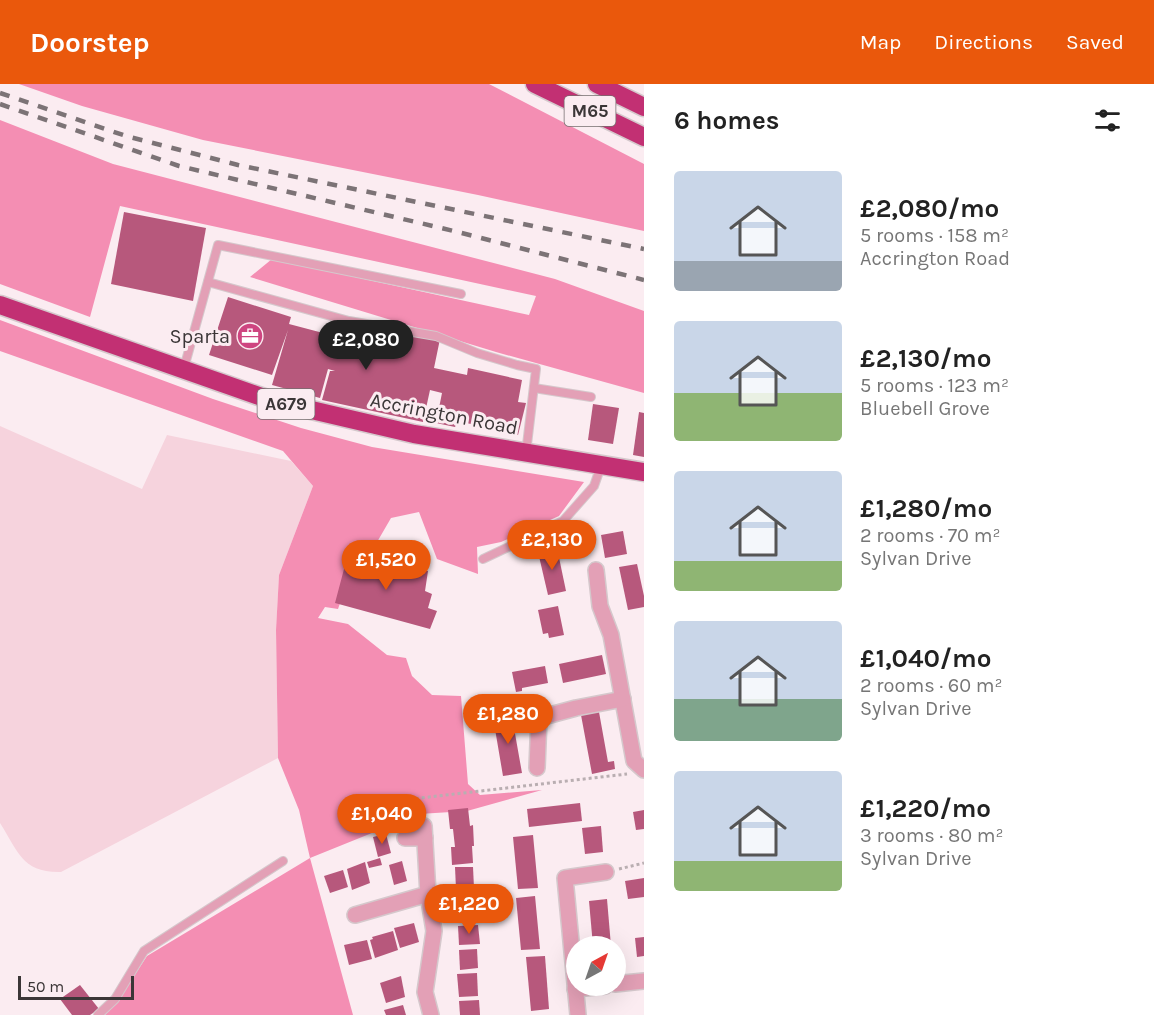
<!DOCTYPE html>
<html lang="en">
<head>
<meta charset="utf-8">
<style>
	body { margin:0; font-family:Karla,sans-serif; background:#f2f2f2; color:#222; height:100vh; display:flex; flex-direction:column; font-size:22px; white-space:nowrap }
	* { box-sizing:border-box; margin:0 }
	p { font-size:20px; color:#767676 }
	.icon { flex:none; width:33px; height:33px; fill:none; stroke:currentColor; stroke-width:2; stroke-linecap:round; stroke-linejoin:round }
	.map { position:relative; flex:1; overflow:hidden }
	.details { display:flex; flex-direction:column; background:#fff; width:510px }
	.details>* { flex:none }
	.needle { width:39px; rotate:40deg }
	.fabs { position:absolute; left:566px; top:852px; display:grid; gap:12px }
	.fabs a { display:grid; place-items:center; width:60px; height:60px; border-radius:50%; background:#fff; box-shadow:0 6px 24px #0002; font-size:30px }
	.scale { position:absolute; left:18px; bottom:15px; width:116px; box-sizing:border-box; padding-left:6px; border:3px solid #3b3637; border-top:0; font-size:16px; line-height:21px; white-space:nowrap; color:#3b3637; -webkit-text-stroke:4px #fbecf1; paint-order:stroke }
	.price { position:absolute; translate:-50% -51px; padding:0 14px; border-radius:21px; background:#ea580c; color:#fff; font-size:20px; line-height:39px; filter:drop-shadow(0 2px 3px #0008) }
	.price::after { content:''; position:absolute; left:50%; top:36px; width:18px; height:14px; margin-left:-9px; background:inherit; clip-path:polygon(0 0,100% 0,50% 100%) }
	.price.active { background:#222; color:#fff }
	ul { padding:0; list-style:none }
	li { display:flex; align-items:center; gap:18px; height:150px; padding:0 30px }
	li span { display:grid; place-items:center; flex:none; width:168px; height:120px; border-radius:6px; color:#555 }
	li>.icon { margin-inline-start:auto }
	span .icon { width:72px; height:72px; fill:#fffc; stroke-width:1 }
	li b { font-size:26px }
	h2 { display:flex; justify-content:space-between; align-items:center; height:72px; padding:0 30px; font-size:26px }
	header { display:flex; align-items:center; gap:36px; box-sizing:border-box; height:84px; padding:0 30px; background:#ea580c; color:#fff }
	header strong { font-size:28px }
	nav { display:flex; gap:33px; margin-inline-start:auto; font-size:21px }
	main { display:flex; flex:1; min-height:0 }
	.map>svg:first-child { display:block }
	.green { fill:#f6d3dd }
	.forest { fill:#f48eb3 }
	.building { fill:#b7587c }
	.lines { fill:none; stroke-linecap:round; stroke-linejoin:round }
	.lane-casing { stroke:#d5c8cc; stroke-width:10 }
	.street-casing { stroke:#d5c8cc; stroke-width:18 }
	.highway-casing { stroke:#d5c8cc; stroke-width:21 }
	.path { stroke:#b9aeb1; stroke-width:3; stroke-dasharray:3 3; stroke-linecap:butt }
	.lane { stroke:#e3a0b6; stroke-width:8 }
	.street { stroke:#e3a0b6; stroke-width:15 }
	.highway { stroke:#c23073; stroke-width:18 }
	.rail { stroke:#7c7376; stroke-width:4.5; stroke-dasharray:10 10; stroke-linecap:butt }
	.labels { text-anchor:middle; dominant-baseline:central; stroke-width:6; stroke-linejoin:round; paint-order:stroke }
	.shield { fill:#fbecf1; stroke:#756d6f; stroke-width:1.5 }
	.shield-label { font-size:18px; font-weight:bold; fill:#3b3637 }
	.poi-label { font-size:20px; fill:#3b3637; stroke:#fbecf1; text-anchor:end }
	.street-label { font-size:20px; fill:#3b3637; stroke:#fbecf1 }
</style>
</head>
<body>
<header>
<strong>Doorstep</strong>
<nav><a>Map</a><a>Directions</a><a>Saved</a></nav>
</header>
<main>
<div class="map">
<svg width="644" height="931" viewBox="0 0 644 931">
	<rect width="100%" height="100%" fill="#fbecf1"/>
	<path class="green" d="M 0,342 L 142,405 L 167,351 L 291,377 L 313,402 L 279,491 L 276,546 L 278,674 L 61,788 C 22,789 18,767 0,739 Z"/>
	<g class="forest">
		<polygon points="19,0 489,0 644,80 644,147 478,111 203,56 82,22"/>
		<polygon points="0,36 113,80 555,195 644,227 644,309 496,268 250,193 272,175 529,231 536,212 120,122 90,233 0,200"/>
		<polygon points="0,236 213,315 301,344 372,363 584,398 559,432 501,458 477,463 478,490 437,475 419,428 391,434 373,465 370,482 353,481 338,525 325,523 318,534 348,540 387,571 406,574 412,592 432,611 461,612 468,700 480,711 542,706 467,727 419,730 310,774 353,931 105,931 119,915 147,872 310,774 299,726 278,674 276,546 279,491 313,402 283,367 0,267"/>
	</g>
	<g class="building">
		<polygon points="124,128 206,144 193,217 111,200"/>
		<polygon points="228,213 291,233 289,240 342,254 340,260 382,269 388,244 440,255 434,284 467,291 468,284 522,296 518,318 526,319 518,351 458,337 455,343 436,339 442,309 430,306 423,338 322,316 330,287 335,287 328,285 320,314 272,301 288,246 272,291 209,271"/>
		<polygon points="593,320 619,324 613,360 588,356"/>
		<polygon points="639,328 644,329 644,373 633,371"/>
		<polygon points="623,447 627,470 605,474 601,451"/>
		<polygon points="557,464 566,507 548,511 538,468"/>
		<polygon points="348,470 428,487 425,507 432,510 428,524 437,527 430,545 335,519"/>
		<polygon points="637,480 644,512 644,523 628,526 619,483"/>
		<polygon points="558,522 564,551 549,554 548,549 543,550 538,526"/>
		<polygon points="602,571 606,590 563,599 559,580"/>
		<polygon points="545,582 548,599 522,604 522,607 516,608 512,588"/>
		<polygon points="511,627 522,689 503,692 495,645 500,644 497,630"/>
		<polygon points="599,628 608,678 614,677 615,685 592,690 581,631"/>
		<polygon points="580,719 582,737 529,743 527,725"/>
		<polygon points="468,724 470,742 473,741 474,762 472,762 473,779 452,781 451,763 455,763 453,745 450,745 448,726"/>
		<polygon points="644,726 644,745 636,746 633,728"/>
		<polygon points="601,742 603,768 585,770 582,744"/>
		<polygon points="386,750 391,769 378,773 373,753"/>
		<polygon points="533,751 538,804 518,805 513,753"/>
		<polygon points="380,774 382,781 369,784 367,778"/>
		<polygon points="402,777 407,797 394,801 389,781"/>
		<polygon points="365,778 370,799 352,806 347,785"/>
		<polygon points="455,783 473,783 474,804 456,805"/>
		<polygon points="343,786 348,803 330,809 324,792"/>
		<polygon points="644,794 644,813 628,815 625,797"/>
		<polygon points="475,811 477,834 456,835 455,813"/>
		<polygon points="535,812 540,865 521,866 516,814"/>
		<polygon points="607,815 611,862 593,862 589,817"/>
		<polygon points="414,839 419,858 400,864 394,844"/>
		<polygon points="478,841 480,860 459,861 458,842"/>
		<polygon points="393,847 398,866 375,874 370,856 373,855 372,853"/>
		<polygon points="644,853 644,872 637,873 635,854"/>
		<polygon points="367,856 372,875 349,881 344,861"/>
		<polygon points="477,865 478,884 460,886 459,866"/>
		<polygon points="545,872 549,925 531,927 526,873"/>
		<polygon points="477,889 478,912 459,913 457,890"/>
		<polygon points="401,892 405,913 386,919 380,899"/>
		<polygon points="80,901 99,925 90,931 72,931 60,915"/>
		<polygon points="479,916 480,931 460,931 459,917"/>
		<polygon points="403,921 406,931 386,931 384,926"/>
	</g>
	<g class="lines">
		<defs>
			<g id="lane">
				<polyline points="208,198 349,237 436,252 477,269 517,281 536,285 526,369"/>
				<polyline points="184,284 218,161 461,210"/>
				<polyline points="534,304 591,313"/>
				<polyline points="483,475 563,437 594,402 601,382"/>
				<polyline points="98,931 115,915 144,867 283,777"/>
			</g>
			<g id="street">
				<polyline points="596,486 600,522 611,551 634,677 644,686"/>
				<polyline points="537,684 539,634 576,624 623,615"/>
				<polyline points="424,742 428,810 434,847 425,908 431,931"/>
				<polyline points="405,754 425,754"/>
				<polyline points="355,831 428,810"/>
				<polyline points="615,900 644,897"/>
				<polyline points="575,905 605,902"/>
				<polyline points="578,931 565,794 606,788"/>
			</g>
			<g id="highway">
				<polyline points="535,0 644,53"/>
				<polyline points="597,0 644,23"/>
				<polyline points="0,221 273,317 414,350 644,388"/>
			</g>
		</defs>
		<use href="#lane" class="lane-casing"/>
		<use href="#street" class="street-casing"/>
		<use href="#highway" class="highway-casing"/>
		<g class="path">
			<polyline points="386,718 627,690"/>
			<polyline points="619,785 644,779"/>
		</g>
		<use href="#lane" class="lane"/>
		<use href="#street" class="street"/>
		<use href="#highway" class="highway"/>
		<g class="rail">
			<polyline points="0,9 126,52 238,81 644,165"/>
			<polyline points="0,20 179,82 458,148 644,196"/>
		</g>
	</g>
	<defs>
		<symbol id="office-disc" viewBox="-11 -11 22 22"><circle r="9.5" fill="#ce4580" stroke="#fbecf1"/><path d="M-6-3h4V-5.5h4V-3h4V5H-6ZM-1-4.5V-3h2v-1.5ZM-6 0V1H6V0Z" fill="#fff"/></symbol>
	</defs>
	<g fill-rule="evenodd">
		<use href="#office-disc" x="235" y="237" width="30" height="30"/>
	</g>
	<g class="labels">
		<g class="shield">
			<rect x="564.5" y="12" width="51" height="30" rx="4.5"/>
			<rect x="257.5" y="305" width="57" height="30" rx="4.5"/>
		</g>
		<g class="shield-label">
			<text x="590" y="27">M65</text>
			<text x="286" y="320">A679</text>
		</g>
		<g class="poi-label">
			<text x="230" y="252">Sparta</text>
		</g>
		<g class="street-label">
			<text transform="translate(444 330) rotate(11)">Accrington Road</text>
		</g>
	</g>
</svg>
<div class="fabs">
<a><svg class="needle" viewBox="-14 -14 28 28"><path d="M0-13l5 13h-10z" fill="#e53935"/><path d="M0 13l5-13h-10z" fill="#767676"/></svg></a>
</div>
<div class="scale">50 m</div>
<b class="price active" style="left:366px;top:287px">£2,080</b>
<b class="price" style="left:552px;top:487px">£2,130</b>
<b class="price" style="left:386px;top:507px">£1,520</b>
<b class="price" style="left:508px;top:661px">£1,280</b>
<b class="price" style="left:382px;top:761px">£1,040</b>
<b class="price" style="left:469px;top:851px">£1,220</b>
</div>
<section class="details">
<h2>6 homes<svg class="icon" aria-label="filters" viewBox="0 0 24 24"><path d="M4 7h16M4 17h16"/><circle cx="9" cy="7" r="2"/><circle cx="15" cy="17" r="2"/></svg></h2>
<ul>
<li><span style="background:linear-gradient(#c9d6e8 75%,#9aa5b1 0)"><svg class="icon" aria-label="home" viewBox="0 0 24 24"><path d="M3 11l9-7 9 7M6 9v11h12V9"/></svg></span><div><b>£2,080/mo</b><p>5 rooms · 158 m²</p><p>Accrington Road</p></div></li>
<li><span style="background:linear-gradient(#c9d6e8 60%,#8fb573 0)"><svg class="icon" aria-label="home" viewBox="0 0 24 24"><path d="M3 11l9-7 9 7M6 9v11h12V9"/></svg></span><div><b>£2,130/mo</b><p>5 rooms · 123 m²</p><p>Bluebell Grove</p></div></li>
<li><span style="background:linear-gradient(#c9d6e8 75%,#8fb573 0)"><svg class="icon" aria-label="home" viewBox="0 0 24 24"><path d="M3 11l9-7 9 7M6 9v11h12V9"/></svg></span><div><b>£1,280/mo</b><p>2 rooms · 70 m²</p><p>Sylvan Drive</p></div></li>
<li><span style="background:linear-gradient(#c9d6e8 65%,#7fa58c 0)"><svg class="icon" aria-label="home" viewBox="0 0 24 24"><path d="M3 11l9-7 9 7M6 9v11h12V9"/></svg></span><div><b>£1,040/mo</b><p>2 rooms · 60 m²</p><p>Sylvan Drive</p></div></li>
<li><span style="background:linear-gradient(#c9d6e8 75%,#8fb573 0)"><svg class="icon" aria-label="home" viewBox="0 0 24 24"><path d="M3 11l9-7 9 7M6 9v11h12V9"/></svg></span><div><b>£1,220/mo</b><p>3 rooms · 80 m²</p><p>Sylvan Drive</p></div></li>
</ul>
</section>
</main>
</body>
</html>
